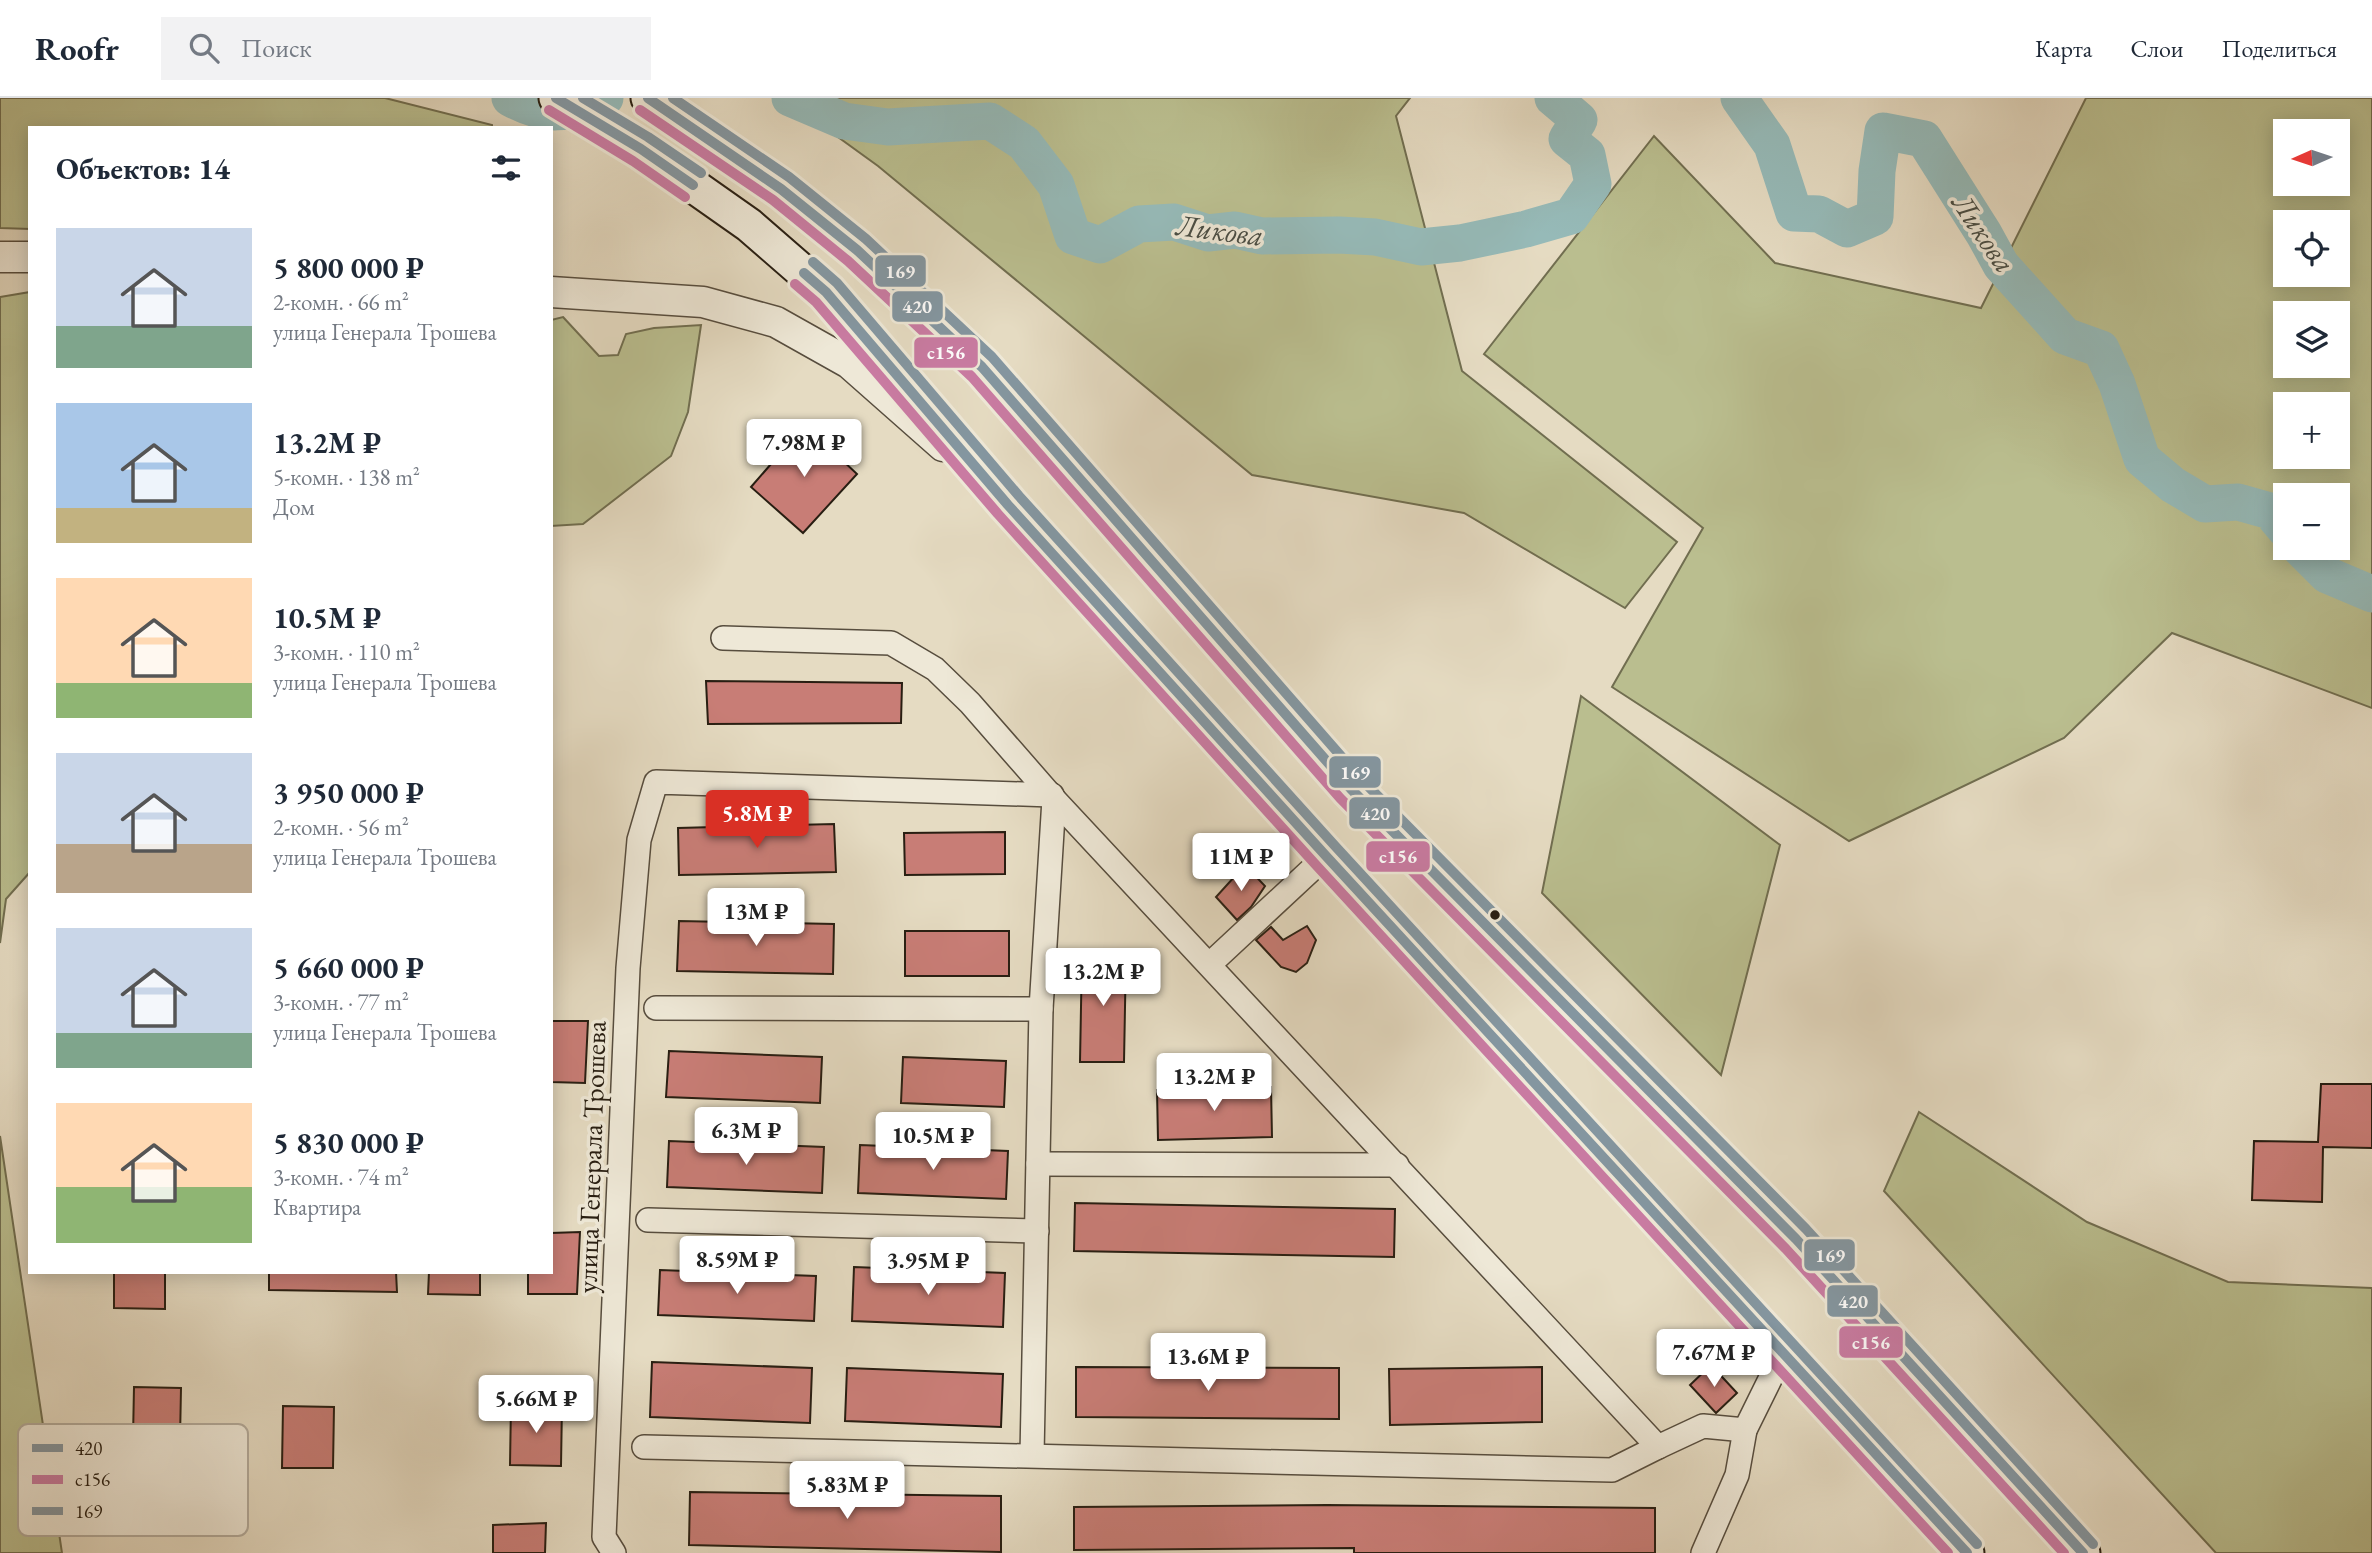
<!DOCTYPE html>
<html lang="ru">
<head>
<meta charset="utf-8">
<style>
	body { margin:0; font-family:"EB Garamond",serif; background:#f2f2f3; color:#1f2937; height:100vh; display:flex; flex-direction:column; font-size:26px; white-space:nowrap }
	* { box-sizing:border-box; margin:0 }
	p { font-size:23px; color:#747a83 }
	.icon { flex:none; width:38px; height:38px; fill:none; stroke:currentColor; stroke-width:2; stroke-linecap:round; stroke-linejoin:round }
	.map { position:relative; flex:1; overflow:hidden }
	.side { position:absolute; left:28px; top:28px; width:525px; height:1148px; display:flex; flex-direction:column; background:#fff; border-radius:0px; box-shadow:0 4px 18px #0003 }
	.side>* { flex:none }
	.needle { width:46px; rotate:267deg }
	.controls { position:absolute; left:2273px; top:21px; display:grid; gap:14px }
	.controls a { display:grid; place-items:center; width:77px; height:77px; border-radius:0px; background:#fff; box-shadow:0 4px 18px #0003; font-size:35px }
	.price { position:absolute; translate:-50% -60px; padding:0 16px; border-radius:7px; background:#fff; color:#222; font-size:23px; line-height:46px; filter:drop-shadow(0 2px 4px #0008) }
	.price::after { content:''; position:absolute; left:50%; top:42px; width:21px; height:16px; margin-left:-10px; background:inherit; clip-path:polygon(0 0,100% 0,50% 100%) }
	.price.active { background:#d93025; color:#fff }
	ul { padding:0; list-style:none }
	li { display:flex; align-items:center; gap:21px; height:175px; padding:0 28px }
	li span { display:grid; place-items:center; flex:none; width:196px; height:140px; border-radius:0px; color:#555 }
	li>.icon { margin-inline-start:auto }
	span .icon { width:84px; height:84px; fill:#fffc; stroke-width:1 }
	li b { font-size:30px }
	h2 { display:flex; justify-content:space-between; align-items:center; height:84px; padding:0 28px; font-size:30px }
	header { display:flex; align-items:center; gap:42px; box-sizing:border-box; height:98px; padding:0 35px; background:#fff; border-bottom:2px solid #e0e1e3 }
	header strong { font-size:33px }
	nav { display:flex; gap:38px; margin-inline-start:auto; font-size:24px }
	.search { width:490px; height:63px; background:#f2f2f3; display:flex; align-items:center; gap:18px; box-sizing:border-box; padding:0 24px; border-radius:0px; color:#747a83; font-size:26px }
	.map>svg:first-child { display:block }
	.green { fill:#babe8f; stroke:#716e50; stroke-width:2; fill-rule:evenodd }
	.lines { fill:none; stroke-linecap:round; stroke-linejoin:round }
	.river { stroke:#96bab8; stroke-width:37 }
	.building { fill:#c87d76; stroke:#281e12; stroke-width:2 }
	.minor-casing { stroke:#574d3e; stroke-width:26 }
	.tertiary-casing { stroke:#574d3e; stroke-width:33 }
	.secondary-casing { stroke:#281e12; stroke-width:37 }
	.minor { stroke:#eee8d7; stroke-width:23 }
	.tertiary { stroke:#eee8d7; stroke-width:30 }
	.secondary { stroke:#eee8d7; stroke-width:33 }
	.bus-1-casing { stroke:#eee8d7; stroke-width:16 }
	.bus-2-casing { stroke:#eee8d7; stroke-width:16 }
	.bus-3-casing { stroke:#eee8d7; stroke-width:16 }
	.bus-1 { stroke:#8496a0; stroke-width:10 }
	.bus-2 { stroke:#c97ba2; stroke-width:10 }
	.bus-3 { stroke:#8496a0; stroke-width:10 }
	.bus-dot { fill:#281e12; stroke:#eee8d7; stroke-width:2.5 }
	.labels { text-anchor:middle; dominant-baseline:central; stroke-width:7; stroke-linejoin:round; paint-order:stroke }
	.street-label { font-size:28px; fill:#281e12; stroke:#eee8d7 }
	.water-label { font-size:30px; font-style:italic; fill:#494d44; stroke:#eee8d7 }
	.key { fill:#eee8d7; stroke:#b3ab9c; stroke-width:2 }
	.key-label { font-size:19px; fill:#281e12 }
	.line-badge { stroke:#eee8d7; stroke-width:2.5 }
	.badge-label { font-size:19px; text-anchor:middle; font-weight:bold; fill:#fff }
</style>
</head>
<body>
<header>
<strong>Roofr</strong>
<div class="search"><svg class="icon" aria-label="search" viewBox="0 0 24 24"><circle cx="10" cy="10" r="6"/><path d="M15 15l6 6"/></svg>Поиск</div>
<nav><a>Карта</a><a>Слои</a><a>Поделиться</a></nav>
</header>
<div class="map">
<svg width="2372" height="1455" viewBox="0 0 2372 1455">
	<rect width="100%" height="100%" fill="#e5dbc2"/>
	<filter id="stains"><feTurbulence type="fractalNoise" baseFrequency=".00286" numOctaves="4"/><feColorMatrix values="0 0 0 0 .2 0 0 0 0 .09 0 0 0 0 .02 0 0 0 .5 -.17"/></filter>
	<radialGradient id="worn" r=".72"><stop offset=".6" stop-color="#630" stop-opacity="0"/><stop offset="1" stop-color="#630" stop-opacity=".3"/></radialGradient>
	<g class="green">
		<polygon points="0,0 385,0 492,27 492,30 30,30 30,131 0,130"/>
		<polygon points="784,0 1410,0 1396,18 1462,273 1677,444 1625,510 1464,415 1252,377 878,68"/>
		<path d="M 2086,0 L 2372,0 L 2372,610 L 2172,535 L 2064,640 L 1849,743 L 1612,589 L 1703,430 L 1484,256 L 1654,38 L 1775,165 L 1981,210 ZM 2338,33 L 2338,86 L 2286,86 L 2286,33 ZM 2338,124 L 2338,177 L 2286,177 L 2286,124 ZM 2338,215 L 2338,268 L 2286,268 L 2286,215 ZM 2338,306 L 2338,359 L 2286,359 L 2286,306 ZM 2338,397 L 2338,450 L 2286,450 L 2286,397 Z"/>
		<polygon points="30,194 30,774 6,801 0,845 0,199"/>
		<polygon points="563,219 599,258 618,257 626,236 654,230 701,227 688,314 671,358 583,426 551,428 551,222"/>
		<polygon points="1581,598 1780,747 1721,977 1542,795"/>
		<polygon points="1919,1014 2087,1124 2228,1184 2372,1190 2372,1455 2216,1455 1884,1093"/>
		<polygon points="0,1038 62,1455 0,1455"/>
	</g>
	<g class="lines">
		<g class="river">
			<path d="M 510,0 C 548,21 566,16 605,0"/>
			<polyline points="790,0 844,23 888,29 990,23 1024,45 1056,87 1073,138 1100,147 1139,126 1174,124 1208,135 1235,132 1262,138 1339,137 1375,139 1421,149 1460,145 1526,131 1571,118 1593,86 1587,57 1567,41 1579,22 1553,0"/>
			<polyline points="1739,0 1772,47 1794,115 1819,116 1847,131 1875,119 1877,73 1883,33 1924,41 1984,136 2001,167 2065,238 2101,251 2117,286 2142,361 2173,387 2205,406 2238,404 2270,413 2286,432"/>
			<polyline points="2300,450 2327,477 2372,496"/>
		</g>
	</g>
	<g class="building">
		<polygon points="805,327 857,376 803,435 751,389"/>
		<polygon points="706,583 902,585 901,625 708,626"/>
		<polygon points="834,726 836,774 679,777 678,730"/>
		<polygon points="1005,734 1005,776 905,777 904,735"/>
		<polygon points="1245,767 1265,788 1251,809 1237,822 1216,799"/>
		<polygon points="679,823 834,826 833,876 677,873"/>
		<polygon points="1307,828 1316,842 1307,865 1296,874 1281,869 1256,842 1271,829 1283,842"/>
		<rect x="905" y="833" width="104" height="45"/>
		<polygon points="1082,855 1126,855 1124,964 1080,964"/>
		<polygon points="551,923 588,923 585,985 551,984"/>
		<polygon points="669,953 822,959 820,1005 666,999"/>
		<polygon points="903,959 1006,963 1004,1009 901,1005"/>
		<polygon points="2321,986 2372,986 2372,1050 2323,1049 2322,1104 2252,1102 2254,1043 2318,1044"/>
		<polygon points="1271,989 1272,1039 1158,1042 1157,992"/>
		<polygon points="669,1043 824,1049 822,1095 667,1089"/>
		<polygon points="860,1047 1008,1053 1006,1101 858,1095"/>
		<polygon points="1075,1105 1395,1111 1394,1159 1074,1153"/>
		<polygon points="580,1134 577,1196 528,1196 528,1174 551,1174 551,1135"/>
		<polygon points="854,1169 1005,1175 1003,1229 852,1223"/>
		<polygon points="660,1172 816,1178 814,1223 658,1217"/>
		<polygon points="114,1174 165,1174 165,1211 114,1210"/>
		<polygon points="269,1174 396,1174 397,1194 269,1192"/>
		<polygon points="429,1174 480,1174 480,1197 428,1196"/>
		<polygon points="652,1264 812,1270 810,1325 650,1319"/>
		<polygon points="1711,1267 1737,1295 1716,1315 1690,1287"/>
		<polygon points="1076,1269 1339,1270 1339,1321 1076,1319"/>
		<polygon points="1542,1269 1542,1324 1390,1327 1389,1271"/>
		<polygon points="847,1270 1003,1276 1001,1329 845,1323"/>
		<polygon points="134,1289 181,1290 180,1341 133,1340"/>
		<polygon points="511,1306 562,1307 561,1368 510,1367"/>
		<polygon points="283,1308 334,1309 333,1370 282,1370"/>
		<polygon points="690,1394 1001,1398 1001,1454 689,1447"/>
		<polygon points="1327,1407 1655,1410 1655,1455 1354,1455 1354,1450 1074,1452 1074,1409"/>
		<polygon points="546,1425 545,1455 493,1455 493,1427"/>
	</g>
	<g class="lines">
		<defs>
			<g id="minor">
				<polyline points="723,540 891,545 935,571 970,605 1054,701 1658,1349 1703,1328 1745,1332"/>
				<polyline points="1210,866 1326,758"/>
				<polyline points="656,910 1041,911"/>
				<polyline points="1038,1066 1397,1067"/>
				<polyline points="648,1122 1037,1133"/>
				<polyline points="644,1349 1612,1372 1658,1349"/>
				<polyline points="1032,1357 1041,911 1054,701"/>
				<polyline points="614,1455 604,1439 628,870 639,742 656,684 1052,697"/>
				<polyline points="1703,1455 1737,1377 1745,1332 1783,1255"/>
			</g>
			<g id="tertiary">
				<polyline points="0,159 30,159"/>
				<polyline points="551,194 703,204 776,224 849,265 943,348"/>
			</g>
			<g id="secondary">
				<polyline points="556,0 641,51 749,127 826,194 1008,407 1326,758 1967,1455"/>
				<polyline points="648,0 781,91 857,152 982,269 1351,691 1796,1141 2083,1455"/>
			</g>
		</defs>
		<use href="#minor" class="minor-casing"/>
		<use href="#tertiary" class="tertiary-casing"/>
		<use href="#secondary" class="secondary-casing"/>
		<use href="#minor" class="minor"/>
		<use href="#tertiary" class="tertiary"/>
		<use href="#secondary" class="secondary"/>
		<defs>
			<g id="bus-1">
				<polyline points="556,0 641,51 693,87"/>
				<polyline points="648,0 781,91 857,152 982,269 1351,691 1796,1141 2083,1455"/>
				<polyline points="804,175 826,194 1008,407 1326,758 1967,1455"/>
			</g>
			<g id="bus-2">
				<polyline points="549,12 633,63 685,99"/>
				<polyline points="640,12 773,102 848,163 972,279 1340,700 1786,1151 2064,1455"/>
				<polyline points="795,186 816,204 998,416 1316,767 1948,1455"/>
			</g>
			<g id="bus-3">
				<polyline points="583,0 648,39 701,75"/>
				<polyline points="673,0 789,79 866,141 992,259 1361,681 1806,1131 2093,1446"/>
				<polyline points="813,164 837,185 1019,398 1336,749 1977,1446"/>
			</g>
		</defs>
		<use href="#bus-1" class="bus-1-casing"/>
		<use href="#bus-2" class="bus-2-casing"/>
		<use href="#bus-3" class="bus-3-casing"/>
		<use href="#bus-1" class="bus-1"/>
		<use href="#bus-2" class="bus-2"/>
		<use href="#bus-3" class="bus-3"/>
	</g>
	<circle class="bus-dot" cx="1495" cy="817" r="6"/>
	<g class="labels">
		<g class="street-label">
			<text transform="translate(591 1059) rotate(-88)">улица Генерала Трошева</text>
		</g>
		<g class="water-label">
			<text transform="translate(1220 132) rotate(7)">Ликова</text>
			<text transform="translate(1984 135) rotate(56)">Ликова</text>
		</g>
	</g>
	<rect x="18" y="1326" width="230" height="112" rx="10" class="key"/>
	<rect x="32" y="1346" width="31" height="8" fill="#8496a0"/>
	<rect x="32" y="1377" width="31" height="9" fill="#c97ba2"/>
	<rect x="32" y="1409" width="31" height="8" fill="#8496a0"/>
	<g class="key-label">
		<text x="75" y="1357">420</text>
		<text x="75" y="1388">с156</text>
		<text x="75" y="1420">169</text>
	</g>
	<g class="line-badge">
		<rect x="874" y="156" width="53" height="34" rx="7" fill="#8496a0"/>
		<rect x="891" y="192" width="53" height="33" rx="7" fill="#8496a0"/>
		<rect x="913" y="238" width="66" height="33" rx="7" fill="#c97ba2"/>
		<rect x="1328" y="657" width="54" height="34" rx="7" fill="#8496a0"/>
		<rect x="1348" y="698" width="53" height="34" rx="7" fill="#8496a0"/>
		<rect x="1365" y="742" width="66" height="33" rx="7" fill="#c97ba2"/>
		<rect x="1803" y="1140" width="53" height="34" rx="7" fill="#8496a0"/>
		<rect x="1826" y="1186" width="53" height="34" rx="7" fill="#8496a0"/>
		<rect x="1838" y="1227" width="66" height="34" rx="7" fill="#c97ba2"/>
	</g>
	<g class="badge-label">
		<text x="900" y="180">169</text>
		<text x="917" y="215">420</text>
		<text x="946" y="261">с156</text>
		<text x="1355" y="681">169</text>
		<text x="1375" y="722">420</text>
		<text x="1398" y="765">с156</text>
		<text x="1830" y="1164">169</text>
		<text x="1853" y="1210">420</text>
		<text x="1871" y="1251">с156</text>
	</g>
	<rect width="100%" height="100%" filter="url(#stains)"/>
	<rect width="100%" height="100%" fill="url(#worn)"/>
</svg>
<div class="controls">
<a><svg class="needle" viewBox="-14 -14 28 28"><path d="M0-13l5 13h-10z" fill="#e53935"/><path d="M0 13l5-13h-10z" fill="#747a83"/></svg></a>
<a><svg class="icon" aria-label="locate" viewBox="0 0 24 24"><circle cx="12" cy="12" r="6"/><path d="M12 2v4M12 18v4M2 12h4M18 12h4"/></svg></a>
<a><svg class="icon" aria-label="layers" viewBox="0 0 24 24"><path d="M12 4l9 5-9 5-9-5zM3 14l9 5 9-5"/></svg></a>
<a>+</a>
<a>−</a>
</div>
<b class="price" style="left:804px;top:381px">7.98M ₽</b>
<b class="price active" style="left:757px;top:752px">5.8M ₽</b>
<b class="price" style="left:1241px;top:795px">11M ₽</b>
<b class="price" style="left:756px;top:850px">13M ₽</b>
<b class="price" style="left:1103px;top:910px">13.2M ₽</b>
<b class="price" style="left:1214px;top:1015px">13.2M ₽</b>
<b class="price" style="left:746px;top:1069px">6.3M ₽</b>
<b class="price" style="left:933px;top:1074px">10.5M ₽</b>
<b class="price" style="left:737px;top:1198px">8.59M ₽</b>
<b class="price" style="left:928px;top:1199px">3.95M ₽</b>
<b class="price" style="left:1714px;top:1291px">7.67M ₽</b>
<b class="price" style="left:1208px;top:1295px">13.6M ₽</b>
<b class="price" style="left:536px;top:1337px">5.66M ₽</b>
<b class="price" style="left:847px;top:1423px">5.83M ₽</b>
<section class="side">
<h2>Объектов: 14<svg class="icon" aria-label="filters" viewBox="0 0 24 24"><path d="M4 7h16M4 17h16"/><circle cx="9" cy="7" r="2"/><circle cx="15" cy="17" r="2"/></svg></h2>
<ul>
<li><span style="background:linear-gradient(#c9d6e8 70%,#7fa58c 0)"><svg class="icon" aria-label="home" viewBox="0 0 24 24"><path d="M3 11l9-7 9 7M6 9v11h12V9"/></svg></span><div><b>5 800 000 ₽</b><p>2-комн. · 66 m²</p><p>улица Генерала Трошева</p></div></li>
<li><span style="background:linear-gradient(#a9c7e8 75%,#c2b280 0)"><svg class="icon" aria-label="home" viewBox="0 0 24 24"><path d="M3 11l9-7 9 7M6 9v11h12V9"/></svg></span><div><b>13.2M ₽</b><p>5-комн. · 138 m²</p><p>Дом</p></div></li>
<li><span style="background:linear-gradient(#ffd9b3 75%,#8fb573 0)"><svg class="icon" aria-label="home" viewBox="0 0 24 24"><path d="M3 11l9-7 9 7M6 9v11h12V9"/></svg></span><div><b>10.5M ₽</b><p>3-комн. · 110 m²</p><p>улица Генерала Трошева</p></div></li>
<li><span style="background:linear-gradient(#c9d6e8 65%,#b9a48a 0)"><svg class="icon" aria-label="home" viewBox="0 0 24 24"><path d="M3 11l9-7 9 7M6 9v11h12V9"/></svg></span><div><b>3 950 000 ₽</b><p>2-комн. · 56 m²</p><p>улица Генерала Трошева</p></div></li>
<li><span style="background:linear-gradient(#c9d6e8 75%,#7fa58c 0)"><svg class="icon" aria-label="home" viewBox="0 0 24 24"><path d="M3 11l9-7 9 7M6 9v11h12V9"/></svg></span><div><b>5 660 000 ₽</b><p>3-комн. · 77 m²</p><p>улица Генерала Трошева</p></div></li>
<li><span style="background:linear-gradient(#ffd9b3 60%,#8fb573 0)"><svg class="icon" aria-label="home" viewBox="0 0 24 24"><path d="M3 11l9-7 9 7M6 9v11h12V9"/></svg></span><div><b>5 830 000 ₽</b><p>3-комн. · 74 m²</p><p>Квартира</p></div></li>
</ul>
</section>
</div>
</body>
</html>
